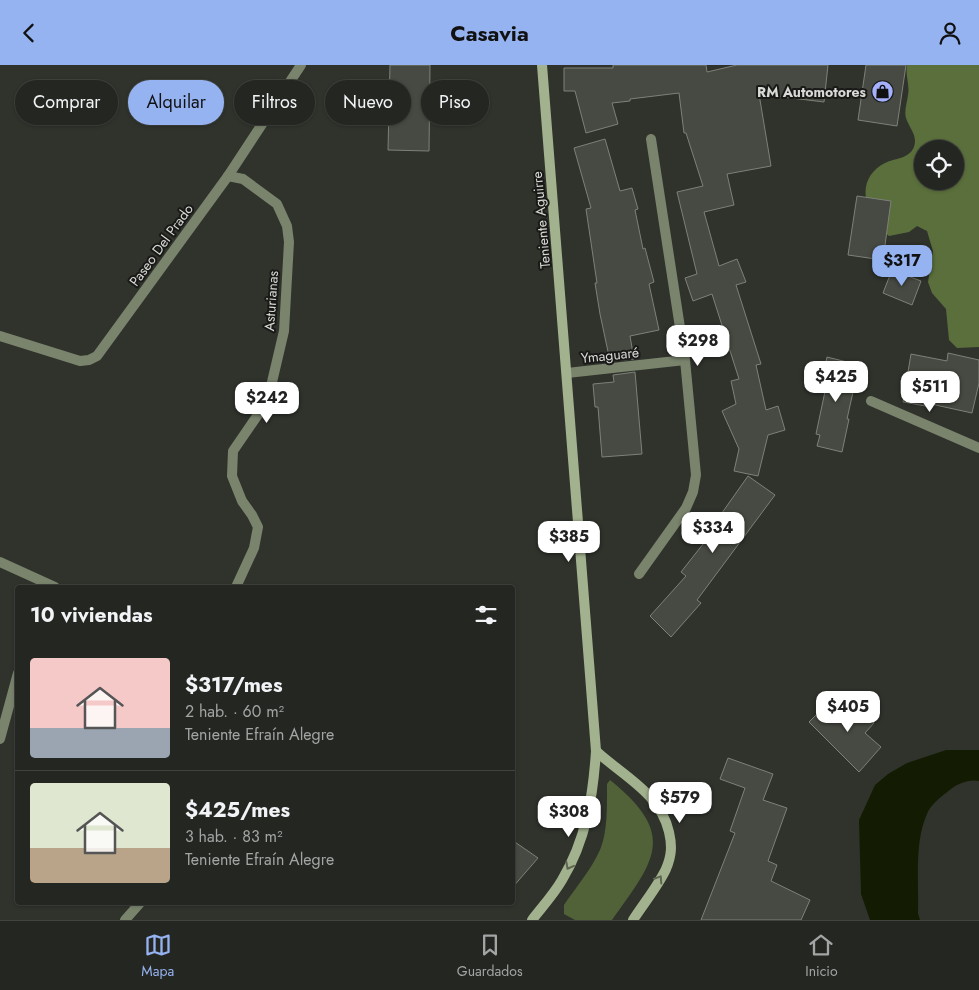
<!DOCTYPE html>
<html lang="es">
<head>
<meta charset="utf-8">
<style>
	body { margin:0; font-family:Jost,sans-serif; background:#2c2e2a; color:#f1f3f6; height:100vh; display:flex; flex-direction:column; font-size:19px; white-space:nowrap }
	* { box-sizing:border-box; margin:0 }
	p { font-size:16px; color:#a3a5a5 }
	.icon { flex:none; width:28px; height:28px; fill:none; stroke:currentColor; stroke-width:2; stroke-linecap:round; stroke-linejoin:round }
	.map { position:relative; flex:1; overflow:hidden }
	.side { position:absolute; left:15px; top:520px; width:500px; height:320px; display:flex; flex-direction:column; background:#242621; border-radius:5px; box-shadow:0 1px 4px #0004,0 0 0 1px #41433f }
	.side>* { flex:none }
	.top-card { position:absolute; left:15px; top:15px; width:500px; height:45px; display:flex; gap:10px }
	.buttons { position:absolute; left:914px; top:75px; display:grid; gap:10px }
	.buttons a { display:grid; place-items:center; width:50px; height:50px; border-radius:50%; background:#242621; box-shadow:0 1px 4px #0004,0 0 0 1px #41433f; font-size:25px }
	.price { position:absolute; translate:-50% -42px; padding:0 11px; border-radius:10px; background:#fff; color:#222; font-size:16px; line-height:32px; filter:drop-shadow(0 1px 2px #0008) }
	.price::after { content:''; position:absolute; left:50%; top:30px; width:15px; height:11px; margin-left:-8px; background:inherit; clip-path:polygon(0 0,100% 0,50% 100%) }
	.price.selected { background:#95b2f1; color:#111 }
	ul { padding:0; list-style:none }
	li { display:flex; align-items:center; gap:15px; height:125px; padding:0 15px }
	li+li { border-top:1px solid #41433f }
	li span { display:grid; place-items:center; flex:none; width:140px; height:100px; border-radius:5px; color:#555 }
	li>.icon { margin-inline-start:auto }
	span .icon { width:60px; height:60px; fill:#fffc; stroke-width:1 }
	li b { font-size:21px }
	h2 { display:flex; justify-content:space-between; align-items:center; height:60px; padding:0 15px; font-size:21px }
	.tag { padding:0 18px; border-radius:22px; background:#242621; box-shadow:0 1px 4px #0004,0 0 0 1px #41433f; font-size:18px; line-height:45px }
	.tag.selected { background:#95b2f1; color:#111 }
	header { display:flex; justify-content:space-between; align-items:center; height:65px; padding:0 15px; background:#95b2f1; color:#111; font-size:22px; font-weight:700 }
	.tab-bar { display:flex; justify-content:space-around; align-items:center; height:70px; border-top:1px solid #41433f; background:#242621; font-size:14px; color:#a3a5a5 }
	.tab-bar a { display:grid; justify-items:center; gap:2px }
	.tab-bar .selected { color:#95b2f1 }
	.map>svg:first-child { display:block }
	.green { fill:#516238 }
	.forest { fill:#5b6f3c; fill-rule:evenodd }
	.water { fill:#131c03 }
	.building { fill:#474a42; stroke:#7d8178 }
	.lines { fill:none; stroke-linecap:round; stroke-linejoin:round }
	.street { stroke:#7a846d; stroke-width:10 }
	.secondary { stroke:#a3b28e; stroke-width:10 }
	.oneway { stroke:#5e6652 }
	.labels { text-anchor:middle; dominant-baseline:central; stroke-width:4; stroke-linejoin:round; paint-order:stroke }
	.poi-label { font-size:14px; font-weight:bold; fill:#d8dad6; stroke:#191a17; text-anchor:end }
	.street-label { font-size:14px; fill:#d8dad6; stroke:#191a17 }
</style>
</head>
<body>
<header><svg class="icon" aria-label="back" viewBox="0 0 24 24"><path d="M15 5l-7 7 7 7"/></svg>Casavia<svg class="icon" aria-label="person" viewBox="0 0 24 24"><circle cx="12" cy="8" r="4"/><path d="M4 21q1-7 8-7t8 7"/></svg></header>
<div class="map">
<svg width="979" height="855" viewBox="0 0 979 855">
	<rect width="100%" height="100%" fill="#30332c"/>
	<path class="green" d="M 610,715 C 678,770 655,795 612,855 L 575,855 L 564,849 L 564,840 C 576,822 591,805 600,785 C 608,766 607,740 607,719 Z"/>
	<path class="forest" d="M 907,0 L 979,0 L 979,282 L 957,283 L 949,275 L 946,244 L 932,228 L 928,217 L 933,186 L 927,166 L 917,161 L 909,167 L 889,171 C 879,163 875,154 869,143 C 861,125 867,107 885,98 C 895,93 909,94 914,82 C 918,70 909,63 906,53 C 904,46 907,38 908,30 C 910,20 905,10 907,0 ZM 922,84 L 955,84 L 955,116 L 922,116 Z"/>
	<path class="water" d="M 946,685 L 979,685 L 979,716 C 969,714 959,718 951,724 C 942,731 931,739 927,749 C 914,778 919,817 918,848 L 920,855 L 870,855 L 861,829 L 859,755 L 875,720 L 888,709 L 907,698 Z"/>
	<g class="building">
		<polygon points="390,0 430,0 429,86 388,85"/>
		<polygon points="613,0 706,0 707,7 737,0 828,0 824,37 759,29 771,101 727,109 734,140 704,147 719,201 737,194 746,217 736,220 761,299 756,300 766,345 778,341 785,365 768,370 758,411 734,406 739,384 722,346 736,339 731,316 739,314 712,229 693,236 685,213 697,209 677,127 703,121 686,68 684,68 679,28 630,34 630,36 612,38 618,59 586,68 575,26 564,26 564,3 613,3"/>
		<polygon points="866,0 906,0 897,61 858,55"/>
		<polygon points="605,74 620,126 632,123 638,144 635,145 643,184 645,183 654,217 649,219 659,265 630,271 634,294 610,296 600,249 595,218 597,218 586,144 591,143 574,83"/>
		<polygon points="857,131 891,136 883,195 848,190"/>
		<polygon points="892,205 921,216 912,240 883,228"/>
		<polygon points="948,288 979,295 979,318 972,348 931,339 931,342 903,337 911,289 947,296"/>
		<polygon points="827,292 859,300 847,354 849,354 842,387 817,381 820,370 816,369 827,317 822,315"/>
		<polygon points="635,307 642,389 602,392 598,342 595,342 593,319 614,317 613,310"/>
		<polygon points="748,411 775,430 697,535 701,538 671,572 650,551 686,511 681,507 707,474 705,472"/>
		<polygon points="852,633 874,658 865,668 881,682 859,707 809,657 826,640 836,651"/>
		<polygon points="728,693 773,709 763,735 787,743 768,796 777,800 771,816 810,835 801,855 701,855 735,768 730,766 745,723 720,714"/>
		<polygon points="512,775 538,793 512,823"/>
	</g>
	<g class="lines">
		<g class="street">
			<polyline points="228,111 243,114 277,139 287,161 289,177 284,266 272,317 266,338 233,386 232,411 242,436 252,450 258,462 254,483 236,522"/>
			<polyline points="0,271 80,296 89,295 97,291 228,111 301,0"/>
			<polyline points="567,308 685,295"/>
			<polyline points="871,336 979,383"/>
			<polyline points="0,497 55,522"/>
			<polyline points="639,509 686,443 693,427 696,410 685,295 651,74"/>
			<polyline points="0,674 18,608"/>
			<polyline points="125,855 140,838"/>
		</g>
		<g class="secondary">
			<path d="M 596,686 C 623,711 660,728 669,767 C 672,780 672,790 666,804 C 658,821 644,838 633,855"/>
			<path d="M 532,855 C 542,842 554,829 562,815 C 586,775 593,732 596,686 L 542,0"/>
		</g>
	</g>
	<defs><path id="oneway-chevron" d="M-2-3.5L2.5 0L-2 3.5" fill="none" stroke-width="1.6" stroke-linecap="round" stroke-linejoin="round" transform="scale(1.25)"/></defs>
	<g class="oneway">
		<use href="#oneway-chevron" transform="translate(569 801) rotate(118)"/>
		<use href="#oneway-chevron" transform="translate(659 814) rotate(-57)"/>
	</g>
	<defs>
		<symbol id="shop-disc" viewBox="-11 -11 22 22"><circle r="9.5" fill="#a5b1fc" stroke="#191a17"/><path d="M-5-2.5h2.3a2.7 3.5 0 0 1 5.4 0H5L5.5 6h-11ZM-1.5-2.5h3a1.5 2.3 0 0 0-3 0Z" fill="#111"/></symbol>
	</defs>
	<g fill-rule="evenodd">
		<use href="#shop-disc" x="870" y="14" width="25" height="25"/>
	</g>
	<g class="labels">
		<g class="poi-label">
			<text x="866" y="27">RM Automotores</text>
		</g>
		<g class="street-label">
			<text transform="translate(541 155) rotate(-95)">Teniente Aguirre</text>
			<text transform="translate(161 180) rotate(-54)">Paseo Del Prado</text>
			<text transform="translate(271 236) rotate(-86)">Asturianas</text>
			<text transform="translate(610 290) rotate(-6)">Ymaguaré</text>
		</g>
	</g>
</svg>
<div class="buttons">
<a><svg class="icon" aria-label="locate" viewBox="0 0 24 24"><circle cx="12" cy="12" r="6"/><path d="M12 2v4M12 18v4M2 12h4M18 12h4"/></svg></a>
</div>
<b class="price selected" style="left:902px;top:222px">$317</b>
<b class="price" style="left:698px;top:302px">$298</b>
<b class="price" style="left:836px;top:338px">$425</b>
<b class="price" style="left:930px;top:348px">$511</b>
<b class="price" style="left:267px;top:359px">$242</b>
<b class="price" style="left:713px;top:489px">$334</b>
<b class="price" style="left:569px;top:498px">$385</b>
<b class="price" style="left:848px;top:668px">$405</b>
<b class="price" style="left:680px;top:759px">$579</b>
<b class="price" style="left:569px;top:773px">$308</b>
<div class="top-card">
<a class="tag">Comprar</a>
<a class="tag selected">Alquilar</a>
<a class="tag">Filtros</a>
<a class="tag">Nuevo</a>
<a class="tag">Piso</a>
</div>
<section class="side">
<h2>10 viviendas<svg class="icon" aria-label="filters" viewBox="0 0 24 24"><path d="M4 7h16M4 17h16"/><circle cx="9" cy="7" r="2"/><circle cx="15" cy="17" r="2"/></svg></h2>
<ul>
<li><span style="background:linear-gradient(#f6c9c9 70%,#9aa5b1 0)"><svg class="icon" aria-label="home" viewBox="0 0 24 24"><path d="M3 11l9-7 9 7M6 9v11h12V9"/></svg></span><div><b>$317/mes</b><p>2 hab. · 60 m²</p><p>Teniente Efraín Alegre</p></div></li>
<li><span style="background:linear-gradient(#dfe7d0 65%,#b9a48a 0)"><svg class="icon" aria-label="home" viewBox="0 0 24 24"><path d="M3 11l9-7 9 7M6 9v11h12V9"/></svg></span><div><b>$425/mes</b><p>3 hab. · 83 m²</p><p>Teniente Efraín Alegre</p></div></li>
</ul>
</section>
</div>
<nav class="tab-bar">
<a class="selected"><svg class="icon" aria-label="map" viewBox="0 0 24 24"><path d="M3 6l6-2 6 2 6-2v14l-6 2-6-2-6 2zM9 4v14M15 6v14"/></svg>Mapa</a>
<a><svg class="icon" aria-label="saved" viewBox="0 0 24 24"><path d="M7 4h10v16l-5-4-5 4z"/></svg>Guardados</a>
<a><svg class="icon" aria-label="home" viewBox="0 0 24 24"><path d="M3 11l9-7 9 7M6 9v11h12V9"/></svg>Inicio</a>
</nav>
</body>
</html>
